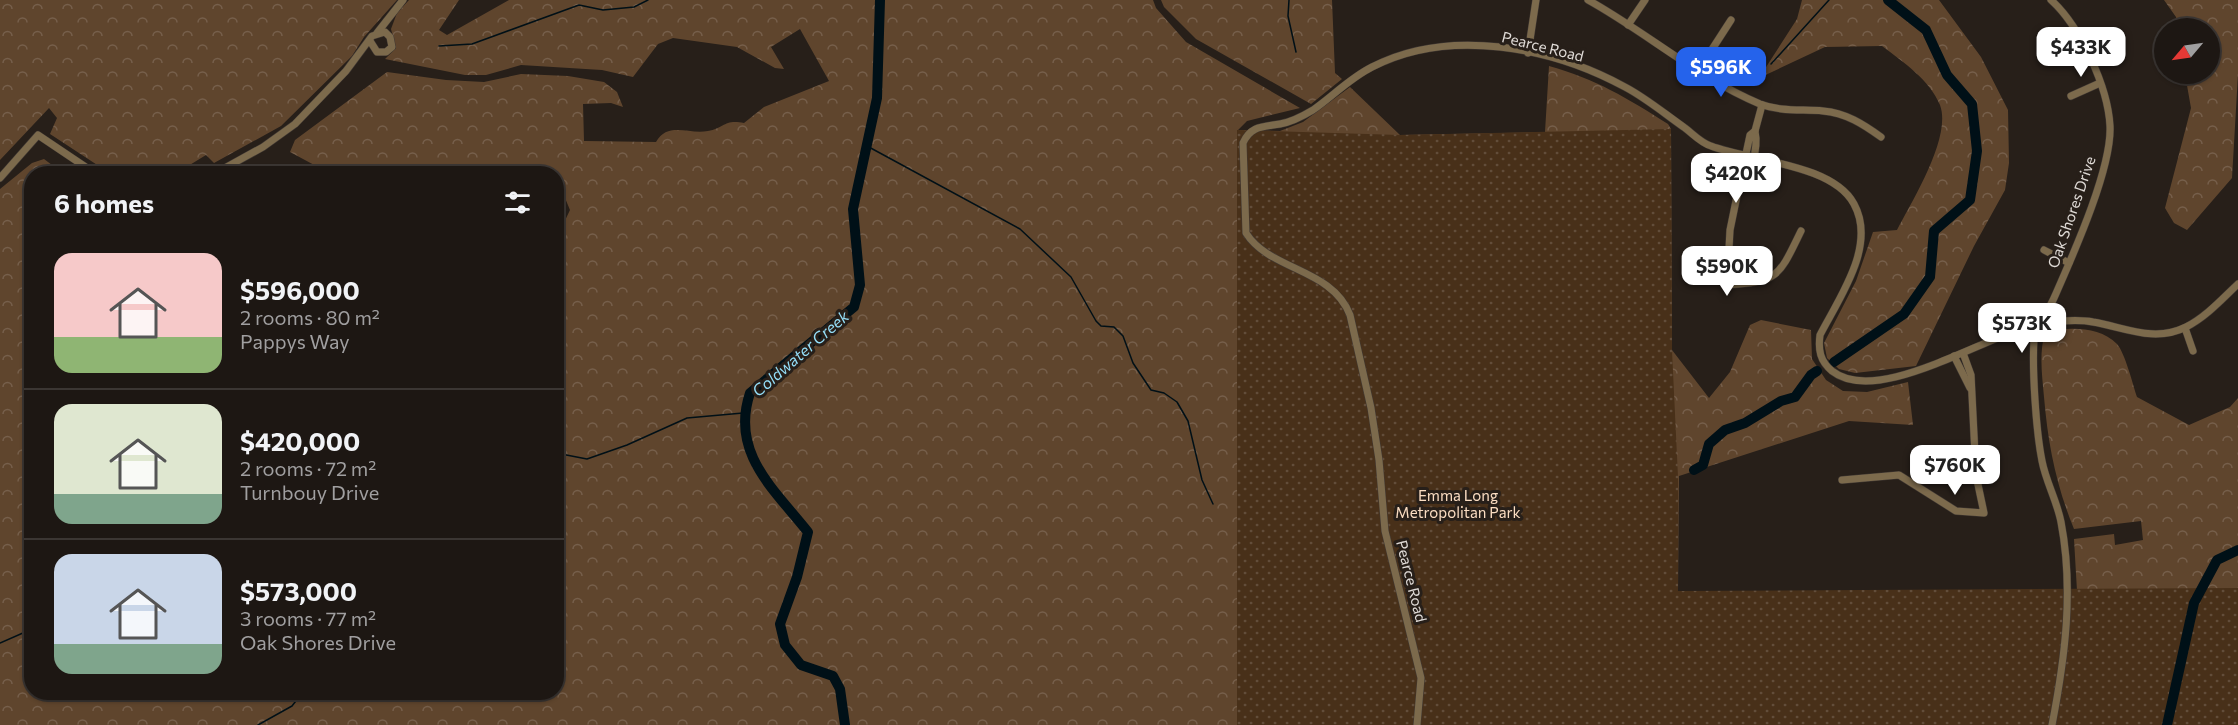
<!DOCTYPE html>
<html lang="en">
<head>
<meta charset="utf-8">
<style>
	body { margin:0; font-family:Commissioner,sans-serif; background:#25201c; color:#f1f3f6; height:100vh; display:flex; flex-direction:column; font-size:22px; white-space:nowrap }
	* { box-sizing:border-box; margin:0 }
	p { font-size:20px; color:#a09fa0 }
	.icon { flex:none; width:33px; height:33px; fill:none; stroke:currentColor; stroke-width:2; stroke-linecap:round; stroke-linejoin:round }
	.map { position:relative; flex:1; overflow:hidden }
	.sheet { position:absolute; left:24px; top:166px; width:540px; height:534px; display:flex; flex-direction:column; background:#1d1713; border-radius:24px; box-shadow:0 2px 4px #0004,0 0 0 2px #3b3633 }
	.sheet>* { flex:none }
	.needle { width:39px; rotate:241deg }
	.fabs { position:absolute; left:2154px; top:18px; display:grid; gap:12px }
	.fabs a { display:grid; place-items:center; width:66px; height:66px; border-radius:50%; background:#1d1713; box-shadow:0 2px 4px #0004,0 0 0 2px #3b3633; font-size:30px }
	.price { position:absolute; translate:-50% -51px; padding:0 14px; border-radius:12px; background:#fff; color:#222; font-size:20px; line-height:39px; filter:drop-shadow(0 2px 3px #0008) }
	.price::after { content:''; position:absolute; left:50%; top:36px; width:18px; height:14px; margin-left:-9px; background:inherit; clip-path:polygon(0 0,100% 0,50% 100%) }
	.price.on { background:#2563eb; color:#fff }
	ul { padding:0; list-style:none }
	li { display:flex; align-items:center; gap:18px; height:150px; padding:0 30px }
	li+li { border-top:2px solid #3b3633 }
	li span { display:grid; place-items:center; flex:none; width:168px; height:120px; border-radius:18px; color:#555 }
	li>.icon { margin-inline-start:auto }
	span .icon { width:72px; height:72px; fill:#fffc; stroke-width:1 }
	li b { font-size:26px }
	h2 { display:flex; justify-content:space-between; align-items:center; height:72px; padding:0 30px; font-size:26px }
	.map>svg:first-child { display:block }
	.forest { fill:url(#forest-crowns) }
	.park { fill:url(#park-dots) }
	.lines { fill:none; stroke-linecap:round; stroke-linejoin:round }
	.stream { stroke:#001017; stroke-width:1.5 }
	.river { stroke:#001017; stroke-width:10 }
	.street-casing { stroke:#413934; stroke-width:8 }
	.street { stroke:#7c6a4c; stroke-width:7 }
	.labels { text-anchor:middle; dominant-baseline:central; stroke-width:6; stroke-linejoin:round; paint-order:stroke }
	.street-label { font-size:15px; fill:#e0dbd7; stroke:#271f19 }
	.park-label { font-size:15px; fill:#fbddc2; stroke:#271f19 }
	.water-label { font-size:16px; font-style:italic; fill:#94def8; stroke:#271f19 }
</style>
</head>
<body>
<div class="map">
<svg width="2238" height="725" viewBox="0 0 2238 725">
	<defs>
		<pattern id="forest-crowns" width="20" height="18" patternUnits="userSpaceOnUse" patternTransform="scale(1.5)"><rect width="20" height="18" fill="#5f452d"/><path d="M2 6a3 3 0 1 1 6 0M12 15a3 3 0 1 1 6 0" fill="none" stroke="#765f4b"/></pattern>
		<pattern id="park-dots" width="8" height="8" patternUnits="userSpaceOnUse" patternTransform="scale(1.5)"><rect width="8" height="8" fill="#483019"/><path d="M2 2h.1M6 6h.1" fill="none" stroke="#624d3a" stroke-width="1.8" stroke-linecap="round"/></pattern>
	</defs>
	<rect width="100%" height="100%" fill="#271f19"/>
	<g class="forest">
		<polygon points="0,0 397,0 364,37 352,56 281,126 214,163 206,155 175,174 111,174 50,134 57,118 49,108 0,160"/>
		<path d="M 409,0 L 459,0 L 439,30 L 447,35 L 509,0 L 1153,0 L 1156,8 L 1186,42 L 1300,108 L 1247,121 L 1238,130 L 1280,131 L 1303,122 L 1350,87 L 1400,135 L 1545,132 L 1549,66 C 1596,79 1627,98 1668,124 L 1671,129 L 1672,350 L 1709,398 L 1730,372 L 1750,325 L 1761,320 L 1811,330 L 1812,359 L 1826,380 L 1843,391 L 1867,392 L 1908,382 L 1913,425 L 1849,421 L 1679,476 L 1678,591 L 2077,591 L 2074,539 L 2114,534 L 2115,545 L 2143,540 L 2141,521 L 2074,529 C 2056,485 2048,444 2044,397 C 2042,374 2039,354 2045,332 C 2068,327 2099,326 2117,344 C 2125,353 2133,385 2137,397 L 2189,425 L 2230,407 L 2238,398 L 2238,725 L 0,725 L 0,189 L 32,163 L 44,159 L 64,174 L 32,174 L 32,693 L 556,693 L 556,232 L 561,229 L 570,210 L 565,198 L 557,196 L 556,174 L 331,174 L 290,152 L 295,140 L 387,72 L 446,80 L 484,82 L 521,74 L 568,76 L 604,82 L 617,92 L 623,107 L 611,103 L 583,104 L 584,141 L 656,142 C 668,121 689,135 708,131 C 725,128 724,119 744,123 L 764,107 L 829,81 L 800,29 L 771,47 L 784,69 L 775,68 L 737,47 L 673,38 L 658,44 L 633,77 L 602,70 L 521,65 L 486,75 L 465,75 L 385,59 L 396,48 L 391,29 L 397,13 Z"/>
		<polygon points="1161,0 1332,0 1335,73 1342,79 1311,104 1196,39 1164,7"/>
		<path d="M 1802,0 L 1939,0 L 1981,57 L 2008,110 L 2009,163 L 2005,190 L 1974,246 L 1916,366 L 1855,373 L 1839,369 L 1827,358 L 1824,343 L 1856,281 L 1873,232 L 1897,230 C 1912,201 1952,137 1940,105 C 1930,80 1903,62 1882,46 L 1825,47 L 1759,78 L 1797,19 Z"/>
		<polygon points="2164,0 2238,0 2238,74 2232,178 2187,230 2174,223 2165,208 2191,108 2185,74 2210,74 2210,28 2178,28 2176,17"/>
	</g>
	<polygon class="park" points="1671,129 1672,350 1678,477 1678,591 2238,588 2238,725 1237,725 1237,130 1400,135"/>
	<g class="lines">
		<g class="stream">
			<polyline points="1289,0 1288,16 1296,52"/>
			<polyline points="439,46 472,44 579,5 603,10 634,7 648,0"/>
			<polyline points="1771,64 1829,0"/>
			<polyline points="867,146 1020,229 1071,277 1096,321 1101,326 1114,327 1123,336 1133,363 1151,390 1164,393 1177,402 1188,421 1202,480 1213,504"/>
			<polyline points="556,453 587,459 627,445 687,418 743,413"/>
			<polyline points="0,643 32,629"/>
			<polyline points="258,725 292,706 302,693"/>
		</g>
		<g class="river">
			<polyline points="1834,362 1904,314 1930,277 1934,231 1970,200 1977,151 1972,104 1947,75 1926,30 1888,0"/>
			<polyline points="1694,470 1703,465 1709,444 1725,430 1745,423 1781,401 1795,397 1811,375 1817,371"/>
			<path d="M 845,725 L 840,689 L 833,676 L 801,665 L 785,645 L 780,624 L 797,577 L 808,532 C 774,489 730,453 750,393 L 854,307 L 860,285 L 853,209 L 877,98 L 880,0"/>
			<polyline points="2167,725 2194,603 2217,560 2238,550"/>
		</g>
		<defs>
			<g id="street">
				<path d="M 1588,0 C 1646,32 1698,78 1760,104 C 1781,112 1802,109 1823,111 C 1846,113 1863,124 1881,137"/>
				<path d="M 2051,0 C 2080,26 2108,87 2110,126 C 2112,169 2072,257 2054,298 C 2050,307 2035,332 2034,339 C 2032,369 2036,431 2042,461 C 2046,482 2057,501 2061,522 C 2074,590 2065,658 2052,725"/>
				<polyline points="1628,25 1645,0"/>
				<polyline points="377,33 403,0"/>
				<polyline points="1528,53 1536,0"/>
				<polyline points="1698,71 1731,20"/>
				<polyline points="2071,96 2100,83"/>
				<path d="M 1755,131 C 1759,149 1750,178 1738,191 L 1750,135 Z"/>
				<polyline points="1755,131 1762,105"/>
				<polyline points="214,174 263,147 295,124 346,71 372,36 385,32 390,37 392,47 386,52 377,52 370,41"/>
				<polyline points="0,178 38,135 96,174"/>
				<path d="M 1738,191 L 1730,230 L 1727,285 C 1779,282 1779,276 1801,231"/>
				<polyline points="2044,250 2069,263"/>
				<polyline points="2185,328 2193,351"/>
				<polyline points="1954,356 1970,388"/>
				<polyline points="1842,480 1899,475 1956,511 1984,513 1976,475 1971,375 1963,353"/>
				<path d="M 1417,725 L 1421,678 L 1385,531 L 1379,460 L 1371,408 L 1350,315 C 1332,268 1270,271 1246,233 L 1243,143 C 1251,125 1264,127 1280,124 C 1292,122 1303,116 1313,110 C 1333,96 1350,78 1372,67 C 1449,27 1552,47 1625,87 C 1646,98 1665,114 1685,128 C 1693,134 1701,143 1711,146 C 1751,161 1833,164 1854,204 C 1877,246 1839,298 1820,335 C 1818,350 1820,361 1832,371 C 1879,408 1991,331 2043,323 C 2058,321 2078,319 2093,322 C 2124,327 2154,343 2186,327 C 2206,317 2222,299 2238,284"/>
			</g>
		</defs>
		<use href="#street" class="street-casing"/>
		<use href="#street" class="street"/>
	</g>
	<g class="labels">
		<g class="street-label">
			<text transform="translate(1543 46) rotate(14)">Pearce Road</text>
			<text transform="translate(2071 212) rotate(-71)">Oak Shores Drive</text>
			<text transform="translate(1412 581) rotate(76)">Pearce Road</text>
		</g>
		<g class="park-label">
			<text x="1458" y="495">Emma Long<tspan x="1458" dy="17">Metropolitan Park</tspan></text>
		</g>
		<g class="water-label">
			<text transform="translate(800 353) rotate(-41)">Coldwater Creek</text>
		</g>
	</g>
</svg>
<div class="fabs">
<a><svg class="needle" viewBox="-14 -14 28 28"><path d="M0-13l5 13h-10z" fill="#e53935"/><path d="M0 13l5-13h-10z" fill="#a09fa0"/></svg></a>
</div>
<b class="price" style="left:2081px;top:78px">$433K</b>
<b class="price on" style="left:1721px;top:98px">$596K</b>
<b class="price" style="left:1736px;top:204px">$420K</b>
<b class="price" style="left:1727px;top:297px">$590K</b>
<b class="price" style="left:2022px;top:354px">$573K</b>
<b class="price" style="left:1955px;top:496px">$760K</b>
<section class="sheet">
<h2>6 homes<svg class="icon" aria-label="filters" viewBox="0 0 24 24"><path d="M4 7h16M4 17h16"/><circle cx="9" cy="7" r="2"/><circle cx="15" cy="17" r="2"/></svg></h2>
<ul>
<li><span style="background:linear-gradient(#f6c9c9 70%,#8fb573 0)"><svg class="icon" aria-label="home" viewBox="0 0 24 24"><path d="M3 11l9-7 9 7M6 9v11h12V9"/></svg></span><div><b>$596,000</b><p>2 rooms · 80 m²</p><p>Pappys Way</p></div></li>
<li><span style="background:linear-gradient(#dfe7d0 75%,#7fa58c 0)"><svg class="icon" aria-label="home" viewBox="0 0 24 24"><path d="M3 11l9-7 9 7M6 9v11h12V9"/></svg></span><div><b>$420,000</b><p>2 rooms · 72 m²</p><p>Turnbouy Drive</p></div></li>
<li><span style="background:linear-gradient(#c9d6e8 75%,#7fa58c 0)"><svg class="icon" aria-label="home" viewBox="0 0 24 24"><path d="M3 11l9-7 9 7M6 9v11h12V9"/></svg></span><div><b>$573,000</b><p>3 rooms · 77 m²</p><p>Oak Shores Drive</p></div></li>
</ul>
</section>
</div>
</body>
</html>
